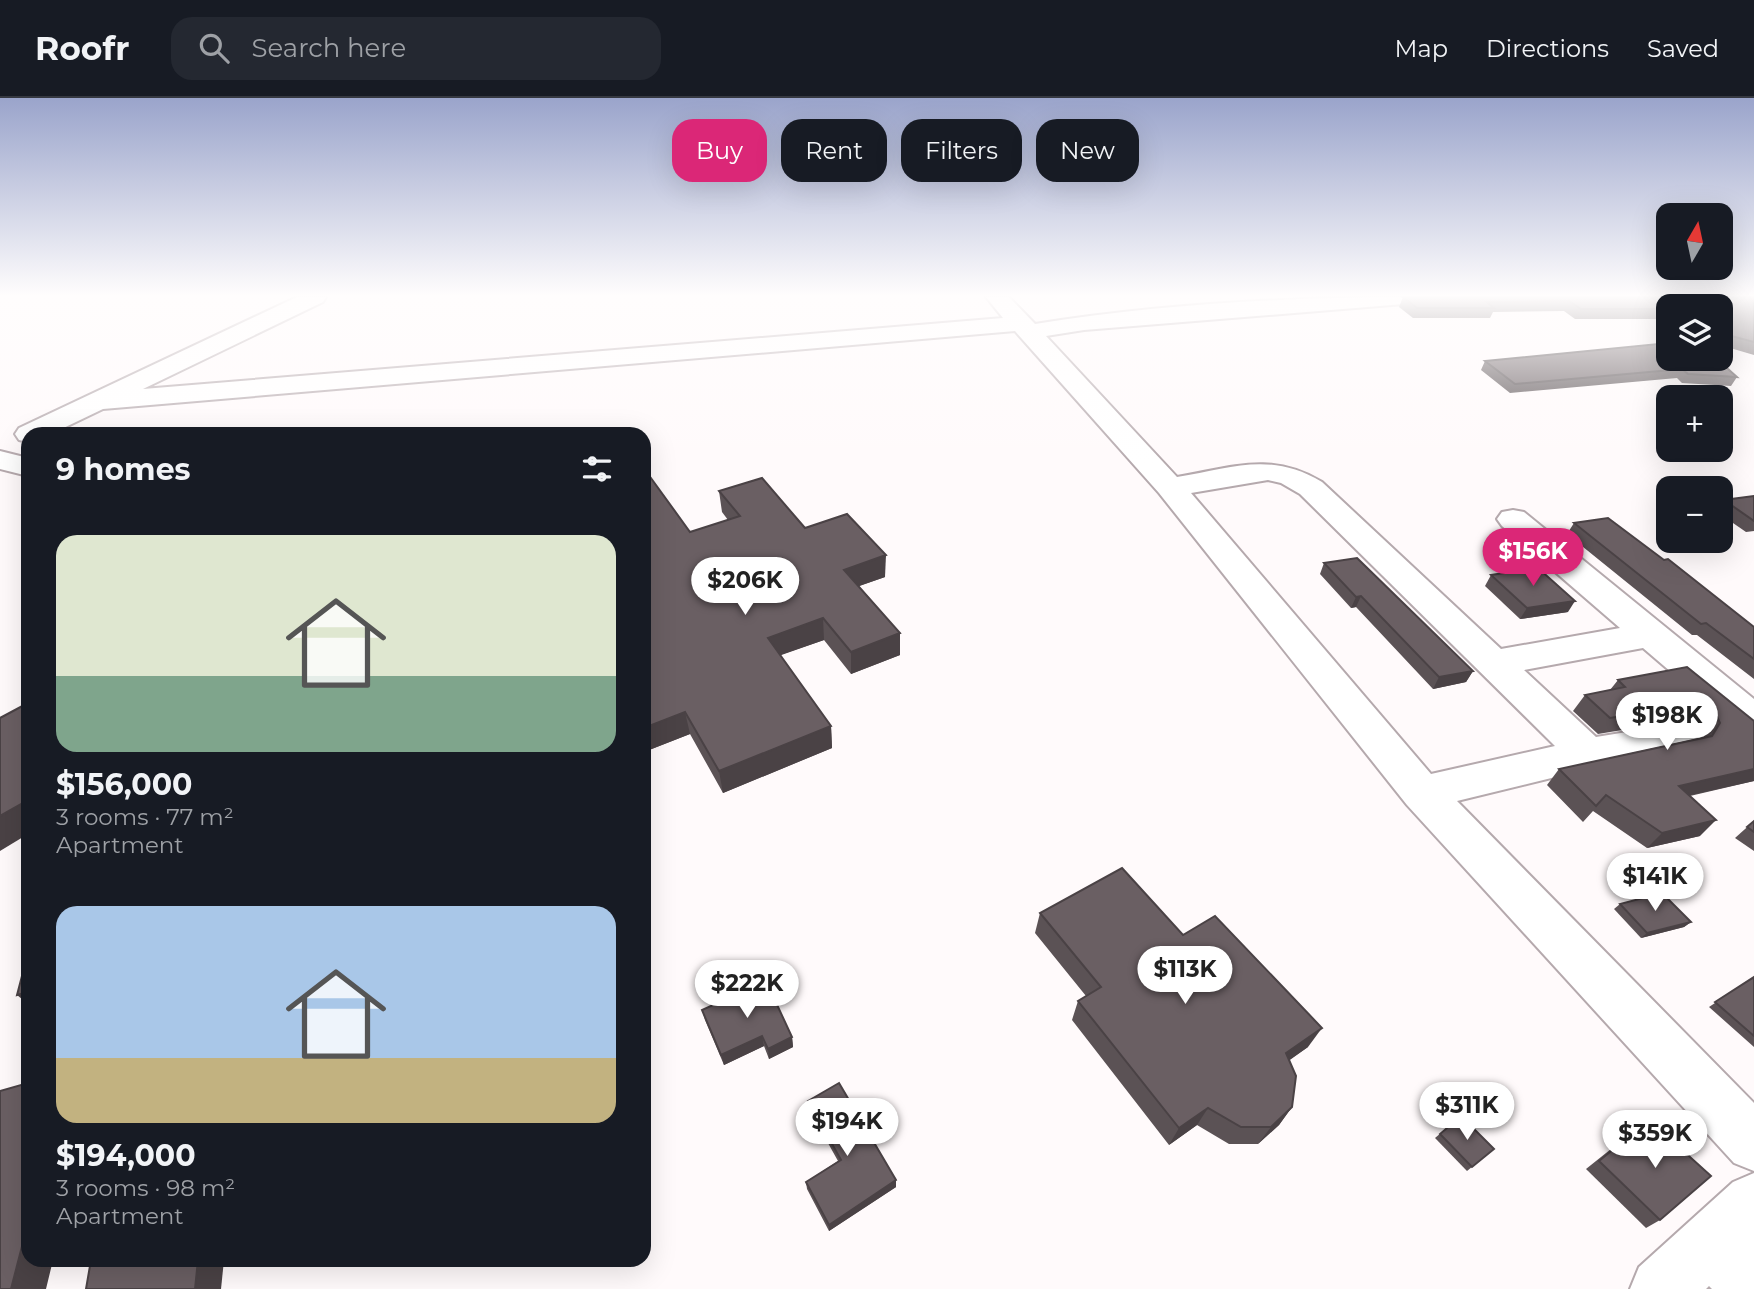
<!DOCTYPE html>
<html lang="en">
<head>
<meta charset="utf-8">
<style>
	body { margin:0; font-family:Montserrat,sans-serif; background:#242831; color:#f1f3f6; height:100vh; display:flex; flex-direction:column; font-size:26px; white-space:nowrap }
	* { box-sizing:border-box; margin:0 }
	p { font-size:23px; color:#9ea1a6 }
	.icon { flex:none; width:38px; height:38px; fill:none; stroke:currentColor; stroke-width:2; stroke-linecap:round; stroke-linejoin:round }
	.map { position:relative; flex:1; overflow:hidden }
	.details { position:absolute; left:21px; top:329px; width:630px; height:840px; display:flex; flex-direction:column; background:#171b24; border-radius:21px; box-shadow:0 7px 28px #0002 }
	.details>* { flex:none }
	.banner { position:absolute; left:672px; top:21px; width:665px; height:63px; display:flex; gap:14px }
	.needle { width:46px; rotate:9deg }
	.fabs { position:absolute; left:1656px; top:105px; display:grid; gap:14px }
	.fabs a { display:grid; place-items:center; width:77px; height:77px; border-radius:14px; background:#171b24; box-shadow:0 7px 28px #0002; font-size:35px }
	.price { position:absolute; translate:-50% -60px; padding:0 16px; border-radius:24px; background:#fff; color:#222; font-size:23px; line-height:46px; filter:drop-shadow(0 2px 4px #0008) }
	.price::after { content:''; position:absolute; left:50%; top:42px; width:21px; height:16px; margin-left:-10px; background:inherit; clip-path:polygon(0 0,100% 0,50% 100%) }
	.price.on { background:#db2777; color:#fff }
	ul { padding:0; list-style:none }
	li { display:grid; align-content:center; gap:14px; height:371px; padding:0 35px }
	li span { display:grid; place-items:center; height:217px; border-radius:21px; color:#555 }
	li>.icon { margin-inline-start:auto }
	span .icon { width:126px; height:126px; fill:#fffc; stroke-width:1 }
	li b { font-size:30px }
	h2 { display:flex; justify-content:space-between; align-items:center; height:84px; padding:0 35px; font-size:30px }
	.chip { padding:0 24px; border-radius:21px; background:#171b24; box-shadow:0 7px 28px #0002; font-size:24px; line-height:63px }
	.chip.on { background:#db2777; color:#fff }
	header { display:flex; align-items:center; gap:42px; box-sizing:border-box; height:98px; padding:0 35px; background:#171b24; border-bottom:2px solid #363941 }
	header strong { font-size:33px }
	nav { display:flex; gap:38px; margin-inline-start:auto; font-size:24px }
	.search { width:490px; height:63px; background:#242831; display:flex; align-items:center; gap:18px; box-sizing:border-box; padding:0 24px; border-radius:21px; color:#9ea1a6; font-size:26px }
	.map>svg:first-child { display:block }
	.lines { fill:none; stroke-linecap:round; stroke-linejoin:round }
	.minor-casing { stroke:#b5a9ad; stroke-width:4 }
	.minor { fill:#fff; fill-rule:evenodd }
	.wall { fill:#5b5255 }
	.shaded-wall { fill:#4a4245 }
	.building { fill:#6a5f63; stroke:#4a4245; stroke-width:2 }
</style>
</head>
<body>
<header>
<strong>Roofr</strong>
<div class="search"><svg class="icon" aria-label="search" viewBox="0 0 24 24"><circle cx="10" cy="10" r="6"/><path d="M15 15l6 6"/></svg>Search here</div>
<nav><a>Map</a><a>Directions</a><a>Saved</a></nav>
</header>
<div class="map">
<svg width="1754" height="1191" viewBox="0 0 1754 1191">
	<rect width="100%" height="100%" fill="#fffafb"/>
	<g class="lines">
		<defs>
			<g id="minor">
				<path d="M 297,199 L 326,199 L 323,204 L 143,291 L 1003,220 L 986,199 L 1009,199 L 1035,226 C 1159,206 1290,199 1415,199 L 1412,204 L 1404,206 L 1084,232 L 1046,238 L 1177,379 C 1232,370 1270,353 1322,384 L 1501,551 L 1620,530 L 1502,428 L 1497,421 L 1502,414 L 1513,412 L 1524,414 L 1754,601 L 1754,637 L 1740,633 L 1643,550 L 1524,572 L 1596,639 L 1683,625 L 1697,629 L 1703,640 L 1697,651 L 1683,655 L 1588,671 L 1457,703 L 1754,1005 L 1754,1073 L 1734,1065 L 1407,707 L 1159,395 L 1015,233 L 103,311 L 51,336 L 28,336 L 28,344 L 19,342 L 15,336 L 19,330 ZM 1268,382 L 1281,385 L 1300,396 L 1555,648 L 1431,676 L 1191,395 Z"/>
				<polygon points="0,353 28,360 28,378 0,371"/>
				<polygon points="1754,1075 1754,1191 1712,1191 1709,1188 1706,1191 1630,1191 1639,1169 1733,1084"/>
			</g>
		</defs>
		<use href="#minor" class="minor-casing"/>
		<use href="#minor" class="minor"/>
	</g>
	<g class="wall">
		<polygon points="1403,199 1754,199 1754,257 1720,247 1720,208 1668,208 1668,221 1575,221 1564,213 1493,214 1490,220 1413,220 1399,209"/>
		<polygon points="1668,245 1737,279 1731,288 1682,285 1677,280 1510,295 1481,272 1485,263"/>
		<polygon points="644,377 690,434 728,422 722,414 719,393 805,430 885,479 859,488 900,535 900,557 851,576 824,542 780,557 831,628 832,650 723,695 690,636 644,654"/>
		<polygon points="1754,398 1754,433 1746,434 1720,416 1720,406 1724,402"/>
		<polygon points="1574,425 1754,529 1754,581 1697,537 1692,537 1567,436"/>
		<polygon points="1324,465 1473,573 1466,584 1433,591 1356,509 1351,510 1320,476"/>
		<polygon points="1491,477 1568,514 1520,521 1485,488"/>
		<polygon points="1618,582 1754,623 1754,683 1690,698 1700,738 1647,750 1593,713 1583,724 1547,687 1559,671 1704,639 1699,628 1683,622 1598,636 1573,613 1585,597 1610,592"/>
		<polygon points="1754,723 1754,753 1735,740"/>
		<polygon points="1620,806 1691,824 1684,829 1641,840 1614,811"/>
		<polygon points="1040,815 1183,837 1308,949 1289,962 1292,1009 1279,1027 1258,1046 1229,1046 1197,1027 1169,1047 1072,922 1078,903 1086,898 1035,835"/>
		<polygon points="1754,879 1754,949 1709,909"/>
		<polygon points="702,912 792,939 793,949 769,961 764,948 724,967 705,922"/>
		<polygon points="808,1003 896,1089 829,1133 807,1091 806,1084 838,1063 809,1011"/>
		<polygon points="1461,1018 1494,1051 1467,1073 1435,1040"/>
		<polygon points="1649,1022 1660,1122 1646,1130 1586,1071 1636,1031"/>
	</g>
	<g class="shaded-wall">
		<polygon points="886,457 885,479 845,493 844,472"/>
		<polygon points="1361,498 1356,509 1351,510 1356,499"/>
		<polygon points="1575,503 1568,514 1520,521 1527,510"/>
		<polygon points="823,520 824,542 770,561 768,540"/>
		<polygon points="900,535 900,557 851,576 851,554"/>
		<polygon points="1473,573 1466,584 1433,591 1439,579"/>
		<polygon points="685,614 690,636 644,654 644,630"/>
		<polygon points="831,628 832,650 723,695 719,673"/>
		<polygon points="1754,671 1754,683 1664,703 1679,688"/>
		<polygon points="28,702 28,736 0,753 0,718"/>
		<polygon points="1716,722 1700,738 1647,750 1662,735"/>
		<polygon points="1691,824 1684,829 1641,840 1647,835"/>
		<polygon points="28,894 28,906 17,897"/>
		<polygon points="1322,930 1308,949 1273,974 1286,955"/>
		<polygon points="762,938 764,948 724,967 721,957"/>
		<polygon points="792,939 793,949 769,961 768,951"/>
		<polygon points="1292,1009 1279,1027 1258,1046 1271,1029"/>
		<polygon points="1208,1010 1197,1027 1169,1047 1179,1030"/>
		<polygon points="896,1082 896,1089 829,1133 829,1127"/>
		<polygon points="28,1125 28,1162 53,1162 46,1191 11,1191"/>
		<polygon points="198,1162 224,1162 221,1191 195,1191"/>
	</g>
	<g class="building">
		<polygon points="1403,199 1754,199 1754,244 1720,235 1720,208 1668,208 1668,211 1581,211 1569,203 1487,204 1494,210 1417,210"/>
		<polygon points="1668,245 1668,261 1717,261 1737,279 1688,276 1682,271 1515,286 1485,263"/>
		<polygon points="648,376 690,434 740,418 719,393 762,380 805,430 847,416 886,457 844,472 900,535 851,554 823,520 768,540 831,628 719,673 685,614 644,630 644,377"/>
		<polygon points="1754,398 1754,423 1724,402"/>
		<polygon points="1608,420 1664,462 1668,461 1754,529 1754,561 1706,525 1701,526 1574,425"/>
		<polygon points="1357,460 1473,573 1439,579 1361,498 1356,499 1324,465"/>
		<polygon points="1538,470 1575,503 1527,510 1491,477"/>
		<polygon points="1687,569 1754,623 1754,671 1679,688 1716,722 1662,735 1606,697 1596,708 1559,671 1712,638 1720,625 1714,612 1696,606 1610,620 1585,597 1625,589 1618,582"/>
		<polygon points="28,605 28,702 0,718 0,620"/>
		<polygon points="1754,723 1754,734 1747,729"/>
		<polygon points="1122,770 1183,837 1215,818 1322,930 1286,955 1296,978 1292,1009 1271,1029 1241,1029 1208,1010 1179,1030 1078,903 1101,889 1040,815"/>
		<polygon points="1662,795 1691,824 1647,835 1620,806"/>
		<polygon points="28,855 28,894 17,897"/>
		<polygon points="1754,879 1754,938 1715,904"/>
		<polygon points="766,883 792,939 768,951 762,938 721,957 702,912"/>
		<polygon points="28,985 28,1125 11,1191 0,1191 0,993"/>
		<polygon points="839,985 896,1082 829,1127 806,1084 841,1062 808,1003"/>
		<polygon points="1461,1018 1494,1051 1472,1069 1440,1036"/>
		<polygon points="1649,1022 1711,1078 1660,1122 1599,1063"/>
		<polygon points="91,1162 198,1162 195,1191 86,1191"/>
	</g>
	<linearGradient id="sky" x2="0" y2="1"><stop stop-color="#9aa4cb"/><stop offset="0.54" stop-color="#fffdfd"/><stop offset="1" stop-color="#fffdfd" stop-opacity="0"/></linearGradient>
	<rect width="1754" height="366" fill="url(#sky)"/>
</svg>
<div class="fabs">
<a><svg class="needle" viewBox="-14 -14 28 28"><path d="M0-13l5 13h-10z" fill="#e53935"/><path d="M0 13l5-13h-10z" fill="#9ea1a6"/></svg></a>
<a><svg class="icon" aria-label="layers" viewBox="0 0 24 24"><path d="M12 4l9 5-9 5-9-5zM3 14l9 5 9-5"/></svg></a>
<a>+</a>
<a>−</a>
</div>
<b class="price on" style="left:1533px;top:490px">$156K</b>
<b class="price" style="left:745px;top:519px">$206K</b>
<b class="price" style="left:1667px;top:654px">$198K</b>
<b class="price" style="left:1655px;top:815px">$141K</b>
<b class="price" style="left:1185px;top:908px">$113K</b>
<b class="price" style="left:747px;top:922px">$222K</b>
<b class="price" style="left:1467px;top:1044px">$311K</b>
<b class="price" style="left:847px;top:1060px">$194K</b>
<b class="price" style="left:1655px;top:1072px">$359K</b>
<div class="banner">
<a class="chip on">Buy</a>
<a class="chip">Rent</a>
<a class="chip">Filters</a>
<a class="chip">New</a>
</div>
<section class="details">
<h2>9 homes<svg class="icon" aria-label="filters" viewBox="0 0 24 24"><path d="M4 7h16M4 17h16"/><circle cx="9" cy="7" r="2"/><circle cx="15" cy="17" r="2"/></svg></h2>
<ul>
<li><span style="background:linear-gradient(#dfe7d0 65%,#7fa58c 0)"><svg class="icon" aria-label="home" viewBox="0 0 24 24"><path d="M3 11l9-7 9 7M6 9v11h12V9"/></svg></span><div><b>$156,000</b><p>3 rooms · 77 m²</p><p>Apartment</p></div></li>
<li><span style="background:linear-gradient(#a9c7e8 70%,#c2b280 0)"><svg class="icon" aria-label="home" viewBox="0 0 24 24"><path d="M3 11l9-7 9 7M6 9v11h12V9"/></svg></span><div><b>$194,000</b><p>3 rooms · 98 m²</p><p>Apartment</p></div></li>
</ul>
</section>
</div>
</body>
</html>
